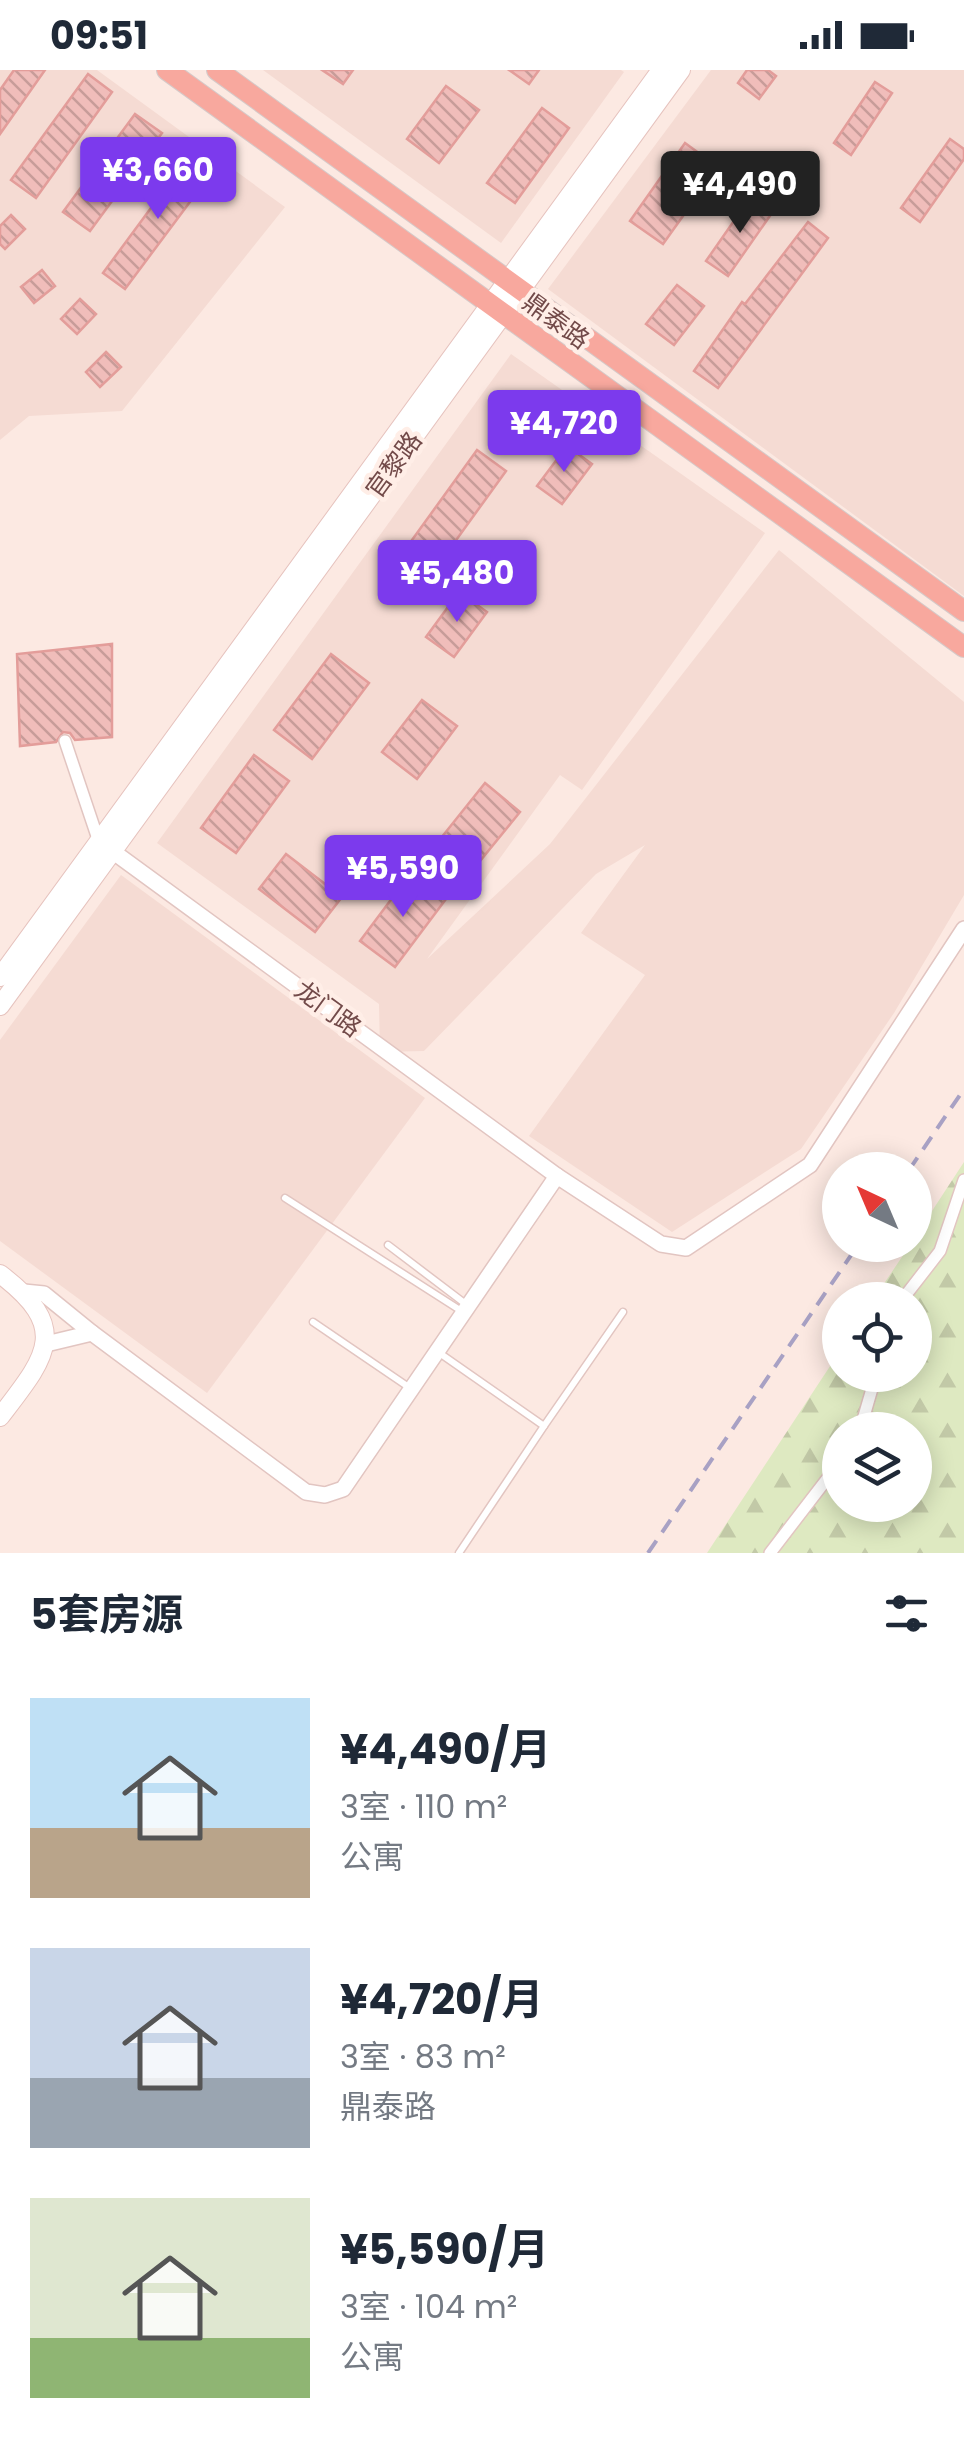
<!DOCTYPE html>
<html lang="zh">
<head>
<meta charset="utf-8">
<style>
	body { margin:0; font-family:Poppins,"Noto Sans SC",sans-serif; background:#f2f2f3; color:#1f2937; height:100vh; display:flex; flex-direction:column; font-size:38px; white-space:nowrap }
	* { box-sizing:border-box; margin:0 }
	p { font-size:32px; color:#747a83 }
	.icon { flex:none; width:55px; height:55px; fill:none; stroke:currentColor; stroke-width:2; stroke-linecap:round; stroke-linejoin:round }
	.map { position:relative; height:1483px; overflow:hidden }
	.side { display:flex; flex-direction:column; background:#fff; flex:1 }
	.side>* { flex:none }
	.needle { width:65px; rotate:316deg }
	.buttons { position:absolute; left:822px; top:1082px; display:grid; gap:20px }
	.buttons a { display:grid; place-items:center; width:110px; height:110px; border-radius:50%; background:#fff; box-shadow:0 5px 25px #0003; font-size:50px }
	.price { position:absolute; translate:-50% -85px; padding:0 22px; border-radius:10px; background:#7c3aed; color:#fff; font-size:32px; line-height:65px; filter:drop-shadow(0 2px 5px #0008) }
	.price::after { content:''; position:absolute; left:50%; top:60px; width:30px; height:22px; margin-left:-15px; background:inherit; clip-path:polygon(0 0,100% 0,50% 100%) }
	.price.on { background:#222; color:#fff }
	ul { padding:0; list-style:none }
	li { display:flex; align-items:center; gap:30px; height:250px; padding:0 30px }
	li span { display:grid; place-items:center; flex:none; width:280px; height:200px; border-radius:0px; color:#555 }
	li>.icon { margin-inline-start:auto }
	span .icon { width:120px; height:120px; fill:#fffc; stroke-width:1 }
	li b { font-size:42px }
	h2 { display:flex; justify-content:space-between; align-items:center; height:120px; padding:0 30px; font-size:42px }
	.status { display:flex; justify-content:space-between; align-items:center; height:70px; padding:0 50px; background:#fff; direction:ltr }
	.status svg { height:28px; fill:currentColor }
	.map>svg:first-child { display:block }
	.residential { fill:#f5dbd3 }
	.forest { fill:url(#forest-firs); fill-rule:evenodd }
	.building { fill:url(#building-back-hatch); stroke:#e39d9a; stroke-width:2.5 }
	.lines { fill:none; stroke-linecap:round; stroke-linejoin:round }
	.service-casing { stroke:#e2c5c1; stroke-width:9 }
	.minor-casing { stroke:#e2c5c1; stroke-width:14 }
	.tertiary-casing { stroke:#e2c5c1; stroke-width:18 }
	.secondary-casing { stroke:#e6c3be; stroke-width:20 }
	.trunk-casing { stroke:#d5c9c8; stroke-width:22 }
	.service { stroke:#fff; stroke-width:6 }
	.minor { stroke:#fff; stroke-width:11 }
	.tertiary { stroke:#fff; stroke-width:15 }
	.secondary { stroke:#fff; stroke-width:18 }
	.trunk { stroke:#f8a89e; stroke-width:20 }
	.rail { stroke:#a8a1c4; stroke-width:4; stroke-dasharray:15 10; stroke-linecap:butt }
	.labels { text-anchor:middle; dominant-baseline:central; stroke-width:9; stroke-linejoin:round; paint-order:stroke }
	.street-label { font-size:25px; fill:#724a49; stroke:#ffeee7 }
</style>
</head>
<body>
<div class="status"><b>09:51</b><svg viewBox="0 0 49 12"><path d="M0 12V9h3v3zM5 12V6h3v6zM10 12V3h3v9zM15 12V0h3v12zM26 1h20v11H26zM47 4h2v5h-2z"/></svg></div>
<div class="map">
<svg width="964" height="1483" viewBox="0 0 964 1483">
	<defs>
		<pattern id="forest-firs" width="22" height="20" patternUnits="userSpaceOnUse" patternTransform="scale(2.5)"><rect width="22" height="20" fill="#dee9c1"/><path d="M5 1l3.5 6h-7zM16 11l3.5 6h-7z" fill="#c2c9a7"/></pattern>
		<pattern id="building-back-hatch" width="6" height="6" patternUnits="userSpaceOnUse" patternTransform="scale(2.5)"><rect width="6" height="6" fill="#f0bdba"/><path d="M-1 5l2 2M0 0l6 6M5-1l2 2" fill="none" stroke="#c79c99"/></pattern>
	</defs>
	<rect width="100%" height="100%" fill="#fce9e2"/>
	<g class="residential">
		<polygon points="0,0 97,0 285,137 122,341 29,346 0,370"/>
		<polygon points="263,0 621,0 624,2 501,173"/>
		<polygon points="711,0 964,0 964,526 548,219"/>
		<polygon points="511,284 765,463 582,720 560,705 427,889 550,774 779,480 964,632 964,825 894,943 801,1079 672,1162 529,1066 645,905 581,863 645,775 596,804 424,981 380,982 379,934 157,773"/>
		<polygon points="121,805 425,1028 207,1323 0,1171 0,970"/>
	</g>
	<path class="forest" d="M 964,1092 L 964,1483 L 707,1483 L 840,1281 L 840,1305 L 915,1305 L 915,1230 L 873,1230 L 910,1175 L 915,1175 L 915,1167 ZM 840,1360 L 915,1360 L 915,1435 L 840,1435 Z"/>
	<g class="building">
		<polygon points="14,0 45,0 0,64 0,20"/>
		<polygon points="322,0 353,0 343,14"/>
		<polygon points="509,0 539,0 529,14"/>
		<polygon points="747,0 768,0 776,6 759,29 738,13"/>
		<polygon points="88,4 112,22 36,128 11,110"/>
		<polygon points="875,12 892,23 851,85 834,73"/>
		<polygon points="446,16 479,40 439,93 407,69"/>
		<polygon points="542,38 569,58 515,133 487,113"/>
		<polygon points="135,44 162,63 90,161 63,142"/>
		<polygon points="950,69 964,79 964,89 920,152 901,138"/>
		<polygon points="685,73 718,97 663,174 630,151"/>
		<polygon points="190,85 213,101 125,219 103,203"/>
		<polygon points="752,125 774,140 728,206 706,191"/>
		<polygon points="11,145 25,159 5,179 0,174 0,156"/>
		<polygon points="808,152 828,168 718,318 694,301 742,232 745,234"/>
		<polygon points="42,200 55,216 34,233 21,217"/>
		<polygon points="677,215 704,236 674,275 646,254"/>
		<polygon points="80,229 96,244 77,264 61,249"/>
		<polygon points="106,282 121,297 100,317 86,302"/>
		<polygon points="567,376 592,394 562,434 537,416"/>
		<polygon points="477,380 506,401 428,509 399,488"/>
		<polygon points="459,522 487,542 454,587 426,567"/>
		<polygon points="112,574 112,667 75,670 70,663 63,662 56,672 20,676 17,584"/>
		<polygon points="331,584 369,613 312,689 274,660"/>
		<polygon points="422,630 457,656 417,709 382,682"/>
		<polygon points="254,685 289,711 236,783 201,758"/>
		<polygon points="485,713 520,742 476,796 441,768"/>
		<polygon points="286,784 342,827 315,862 259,819"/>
		<polygon points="411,803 446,829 395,897 360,871"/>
	</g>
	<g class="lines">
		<defs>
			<g id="service">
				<polyline points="285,1128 463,1242"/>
				<polyline points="388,1175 467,1235"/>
				<polyline points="313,1252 410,1318"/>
				<polyline points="438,1282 544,1356 623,1242"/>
				<polyline points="459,1483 544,1356"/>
			</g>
			<g id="minor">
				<polyline points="65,671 99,772"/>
				<polyline points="902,1230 940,1181 964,1110"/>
				<polyline points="860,1360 876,1305"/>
				<polyline points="770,1483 840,1392"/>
			</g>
			<g id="tertiary">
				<polyline points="104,775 557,1106"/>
				<polyline points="24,1222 44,1224 92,1263 46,1274"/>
				<polyline points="92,1263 306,1422 325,1425 343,1419 557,1106 661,1174 686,1178 810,1095 964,859"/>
			</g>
			<g id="secondary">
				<polyline points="0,907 661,0"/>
				<polyline points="0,936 681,0"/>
				<path d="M 0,1204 C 73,1259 45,1288 0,1347"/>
			</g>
			<g id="trunk">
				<polyline points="167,0 964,577"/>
				<polyline points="217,0 964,541"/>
			</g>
		</defs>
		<use href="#service" class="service-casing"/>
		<use href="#minor" class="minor-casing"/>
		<use href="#tertiary" class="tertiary-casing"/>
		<use href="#secondary" class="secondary-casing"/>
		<use href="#trunk" class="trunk-casing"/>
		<use href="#service" class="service"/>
		<use href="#minor" class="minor"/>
		<use href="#tertiary" class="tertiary"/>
		<use href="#secondary" class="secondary"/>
		<use href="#trunk" class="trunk"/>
		<g class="rail">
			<polyline points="909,1100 964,1019"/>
			<polyline points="648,1483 858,1175"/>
		</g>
	</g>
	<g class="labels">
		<g class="street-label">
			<text transform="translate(556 251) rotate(36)">鼎泰路</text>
			<text transform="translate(394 395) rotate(-54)">官黎路</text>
			<text transform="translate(328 939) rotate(36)">龙门路</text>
		</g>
	</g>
</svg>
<div class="buttons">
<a><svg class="needle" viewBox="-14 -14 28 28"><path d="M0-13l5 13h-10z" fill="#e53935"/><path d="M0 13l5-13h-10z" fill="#747a83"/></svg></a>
<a><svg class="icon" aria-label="locate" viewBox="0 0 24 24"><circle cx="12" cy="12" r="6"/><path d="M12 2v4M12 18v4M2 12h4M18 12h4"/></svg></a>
<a><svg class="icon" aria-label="layers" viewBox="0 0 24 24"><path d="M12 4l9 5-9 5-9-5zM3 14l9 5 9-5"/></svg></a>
</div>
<b class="price" style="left:158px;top:152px">¥3,660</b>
<b class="price on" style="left:740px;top:166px">¥4,490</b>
<b class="price" style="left:564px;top:405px">¥4,720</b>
<b class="price" style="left:457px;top:555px">¥5,480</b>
<b class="price" style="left:403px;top:850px">¥5,590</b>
</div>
<section class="side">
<h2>5套房源<svg class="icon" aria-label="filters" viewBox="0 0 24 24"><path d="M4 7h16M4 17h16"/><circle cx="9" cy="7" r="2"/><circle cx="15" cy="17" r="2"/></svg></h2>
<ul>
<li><span style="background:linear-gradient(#bfe0f5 65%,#b9a48a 0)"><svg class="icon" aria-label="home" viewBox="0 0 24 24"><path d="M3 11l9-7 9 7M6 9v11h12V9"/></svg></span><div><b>¥4,490/月</b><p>3室 · 110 m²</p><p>公寓</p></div></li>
<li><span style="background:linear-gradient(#c9d6e8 65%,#9aa5b1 0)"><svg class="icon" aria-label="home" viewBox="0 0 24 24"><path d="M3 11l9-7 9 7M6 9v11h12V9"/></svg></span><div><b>¥4,720/月</b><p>3室 · 83 m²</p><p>鼎泰路</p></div></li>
<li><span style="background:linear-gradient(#dfe7d0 70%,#8fb573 0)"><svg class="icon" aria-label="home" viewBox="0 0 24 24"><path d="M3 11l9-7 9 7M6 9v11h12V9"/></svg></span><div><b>¥5,590/月</b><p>3室 · 104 m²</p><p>公寓</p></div></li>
</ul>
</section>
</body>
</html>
